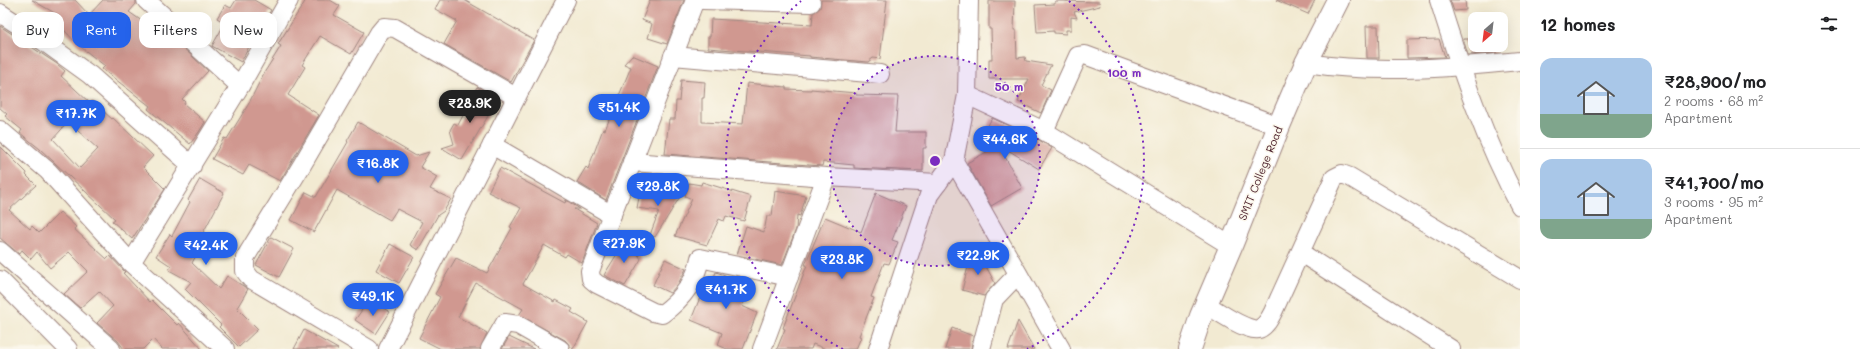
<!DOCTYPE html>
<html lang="en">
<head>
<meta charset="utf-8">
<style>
	body { margin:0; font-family:Mali,sans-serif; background:#f2f2f2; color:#202124; height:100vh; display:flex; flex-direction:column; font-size:15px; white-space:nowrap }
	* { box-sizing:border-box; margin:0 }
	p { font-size:13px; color:#757577 }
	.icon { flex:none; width:22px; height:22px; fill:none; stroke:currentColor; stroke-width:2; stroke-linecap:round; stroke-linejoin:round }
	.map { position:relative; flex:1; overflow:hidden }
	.details { display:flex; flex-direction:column; background:#fff; width:340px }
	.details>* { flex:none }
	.guide { position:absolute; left:12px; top:12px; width:380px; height:36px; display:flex; gap:8px }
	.needle { width:26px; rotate:208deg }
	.tools { position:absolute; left:1468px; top:12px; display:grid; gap:8px }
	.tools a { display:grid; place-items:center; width:40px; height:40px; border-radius:8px; background:#fff; box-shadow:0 4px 16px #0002; font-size:20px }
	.price { position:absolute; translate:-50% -34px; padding:0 9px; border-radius:14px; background:#2563eb; color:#fff; font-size:13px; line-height:26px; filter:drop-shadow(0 1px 2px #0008) }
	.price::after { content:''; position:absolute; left:50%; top:24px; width:12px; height:9px; margin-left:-6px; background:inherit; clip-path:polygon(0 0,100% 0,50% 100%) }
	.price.on { background:#222; color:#fff }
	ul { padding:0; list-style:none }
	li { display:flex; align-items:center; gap:12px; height:100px; padding:0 20px }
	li+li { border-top:1px solid #e0e0e0 }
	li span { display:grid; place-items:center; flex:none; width:112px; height:80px; border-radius:12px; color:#555 }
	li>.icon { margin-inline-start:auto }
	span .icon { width:48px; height:48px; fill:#fffc; stroke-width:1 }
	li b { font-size:17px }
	h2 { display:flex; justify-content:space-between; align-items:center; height:48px; padding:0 20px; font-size:17px }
	.tag { padding:0 14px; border-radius:12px; background:#fff; box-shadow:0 4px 16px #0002; font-size:14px; line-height:36px }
	.tag.on { background:#2563eb; color:#fff }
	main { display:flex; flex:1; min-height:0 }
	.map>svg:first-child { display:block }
	.building { fill:#d09890; fill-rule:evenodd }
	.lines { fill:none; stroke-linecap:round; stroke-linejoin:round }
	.minor-casing { stroke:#9e847e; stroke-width:20 }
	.major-casing { stroke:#9e847e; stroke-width:24 }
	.minor { stroke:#fff; stroke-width:18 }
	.major { stroke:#fff; stroke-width:22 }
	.ring { fill:none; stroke:#7b2cbf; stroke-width:2; stroke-dasharray:2 4 }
	.labels { text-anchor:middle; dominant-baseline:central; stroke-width:3; stroke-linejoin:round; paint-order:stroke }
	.street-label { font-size:11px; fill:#4a1f2b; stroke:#fbf7ec }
	.centre { fill:#7b2cbf; stroke:#fbf7ec; stroke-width:2 }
	.ring-label { font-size:12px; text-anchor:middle; font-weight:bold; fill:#7b2cbf; stroke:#fbf7ec; stroke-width:3; stroke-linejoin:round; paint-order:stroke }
</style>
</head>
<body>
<main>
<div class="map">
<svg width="1520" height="349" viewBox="0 0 1520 349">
	<rect width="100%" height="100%" fill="#fbf7ec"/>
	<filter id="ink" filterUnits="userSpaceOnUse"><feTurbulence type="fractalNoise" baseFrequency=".025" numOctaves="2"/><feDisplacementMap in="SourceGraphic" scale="8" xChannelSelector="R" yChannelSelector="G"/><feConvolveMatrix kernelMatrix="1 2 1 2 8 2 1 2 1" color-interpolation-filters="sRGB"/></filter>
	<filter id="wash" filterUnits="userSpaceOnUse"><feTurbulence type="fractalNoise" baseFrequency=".012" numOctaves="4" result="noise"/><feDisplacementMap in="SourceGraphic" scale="16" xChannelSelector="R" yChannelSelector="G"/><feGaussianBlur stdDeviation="0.9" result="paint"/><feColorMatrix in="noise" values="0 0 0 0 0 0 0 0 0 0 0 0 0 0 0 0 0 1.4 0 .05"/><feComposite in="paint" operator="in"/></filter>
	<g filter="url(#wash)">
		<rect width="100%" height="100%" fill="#f2ead2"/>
		<g id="blocks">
			<g class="building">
				<polygon points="32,0 75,0 89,15 103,0 136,0 136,4 129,12 159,33 163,29 208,71 182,99 185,102 184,104 205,122 199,132 190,144 148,109 150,106 102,69 105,66 77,44 55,20 60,16"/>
				<polygon points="236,0 254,0 271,10 264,22 259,19 248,39 252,41 241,62 212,46 225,23 217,18 225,5 231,8"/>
				<polygon points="306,0 330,0 340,6 334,15 364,32 351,54 320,36 302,65 305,67 288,95 319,115 280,181 249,165 243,175 212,159 224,138 227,139 248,105 264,73 281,46 278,44"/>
				<polygon points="440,0 464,0 534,40 511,82 444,44 457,21 435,9"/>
				<polygon points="650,0 684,0 667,44 648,38 652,24 642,20"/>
				<polygon points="821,0 887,0 880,59 873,58 868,62 810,57 810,56 708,48 708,37 710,37 711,19 812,25 813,13 820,8"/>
				<polygon points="1276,0 1315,0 1308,14"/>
				<polygon points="1450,0 1465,0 1466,10 1454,11"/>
				<polygon points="989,1 1015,1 1014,30 1016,30 1017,58 1025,57 1026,61 1051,65 1041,85 1051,90 1041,113 1018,102 1029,79 989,79 989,59 992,59 991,29 989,29"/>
				<polygon points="1055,1 1099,2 1100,6 1074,12 1077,18 1071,17 1071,30 1066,30 1066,34 1054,33 1054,31 1037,32 1035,5 1055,4"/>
				<path d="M 0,26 L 57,64 L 65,71 L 61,76 L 90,103 L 92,101 L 112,119 L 113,118 L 153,156 L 143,167 L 165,189 L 132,239 L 112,221 L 115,219 L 40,149 L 20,133 L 22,130 L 5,116 L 7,114 L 0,108 ZM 68,122 L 98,149 L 80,168 L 53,139 Z"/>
				<polygon points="1366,26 1378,26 1379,58 1367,58"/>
				<polygon points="1439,39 1445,57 1407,58 1407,40"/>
				<polygon points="1463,39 1475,39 1475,45 1497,45 1496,53 1468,55"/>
				<polygon points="632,55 658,66 606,200 577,182 586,167 588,169 603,129 605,130 613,110 607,108 612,96 618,98 631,67 624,64"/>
				<polygon points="681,80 705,82 704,98 702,98 702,122 743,124 747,83 786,87 786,89 811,90 811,89 856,93 856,95 898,96 895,132 926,132 926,148 923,148 923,171 854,168 854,165 823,162 822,166 665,154 669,119 675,119 676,101 679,101"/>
				<polygon points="477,87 489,94 485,99 495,104 462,160 442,148 454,144 450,130 454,123 458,125 468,106 466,105"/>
				<polygon points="992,118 1039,140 1052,148 1039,169 998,144 1022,188 991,206 967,163 990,150 978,144"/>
				<polygon points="358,122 416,156 429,152 420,167 437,177 430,189 451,199 444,211 438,215 418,250 410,245 422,222 397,209 390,220 337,190 314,232 291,220 306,192 316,197 348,142 347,141"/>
				<polygon points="0,146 27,173 26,175 36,185 9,210 30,229 32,226 39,233 60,212 76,227 74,229 107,259 110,256 125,272 123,273 150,302 152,300 177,325 179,323 202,349 162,349 153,339 143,349 124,349 118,341 97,323 113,306 99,291 80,308 64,294 88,271 69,252 50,268 37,252 31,259 22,250 19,254 0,238"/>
				<polygon points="500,168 565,203 566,200 580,209 574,209 597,223 582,263 567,254 565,257 544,245 523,284 555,302 556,300 573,309 571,312 588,322 573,349 565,340 519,315 523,309 476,283 458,317 487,333 480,349 441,349 419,338 440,297 435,294 456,258 487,273 512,228 510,227 521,208 488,192"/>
				<polygon points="200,179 224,193 195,248 199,250 192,263 219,289 227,276 248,289 237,308 258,329 239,347 219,327 221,325 185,289 191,282 169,270 171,266 156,256 170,234 172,236 190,202 188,200"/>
				<polygon points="702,182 751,197 744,221 726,216 724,221 719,219 707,245 675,236 692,199 685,196 689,183 701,185"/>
				<polygon points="775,191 806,196 800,216 797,215 796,229 782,265 737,255 746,226 764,232 767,216 772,216"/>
				<polygon points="640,192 681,195 655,237 650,235 659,211 637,208"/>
				<polygon points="876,193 906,206 892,240 898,242 889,264 884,263 871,297 874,298 859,336 861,337 856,349 826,349 813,344 811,349 777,349 785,329 783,328 807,265 805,265 825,217 861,232"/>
				<polygon points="271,237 294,249 279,277 256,265"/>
				<polygon points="627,238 641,259 625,286 604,275"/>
				<polygon points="390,244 414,257 399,283 376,270"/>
				<polygon points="977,250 995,283 984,296 962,290 969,263 967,260"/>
				<polygon points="665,259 686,269 678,284 670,293 653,285"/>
				<polygon points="716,272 737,279 740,277 752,283 742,306 757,313 743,349 727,349 718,345 722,333 691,320 705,285 710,287"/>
				<polygon points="369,300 390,312 376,334 355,320"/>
				<polygon points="1018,321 1034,349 1008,349"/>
				<polygon points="952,328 973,336 971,349 945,349"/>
				<polygon points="304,330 338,349 294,349"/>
				<polygon points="509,337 534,349 502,349"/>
			</g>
		</g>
	</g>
	<g filter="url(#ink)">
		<use href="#blocks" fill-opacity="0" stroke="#9e847e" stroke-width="1"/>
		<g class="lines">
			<defs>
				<g id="minor">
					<polyline points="146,0 240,86"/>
					<path d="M 695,0 L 590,271 L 591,279 L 597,284 L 653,312 L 662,314 C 681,300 696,282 700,258 L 789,277"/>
					<polyline points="703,0 811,3"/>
					<polyline points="969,0 967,95 954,161 1061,349"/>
					<path d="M 1439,0 C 1461,70 1485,142 1520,206"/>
					<polyline points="0,13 43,41 90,75 192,166"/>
					<polyline points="673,56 880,74"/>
					<path d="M 1306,63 C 1378,74 1448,68 1520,61"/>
					<polyline points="967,95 1044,131 1231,246"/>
					<polyline points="0,130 48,171 131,263 225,349"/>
					<polyline points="1044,131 1078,56 1085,55 1279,126"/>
					<polyline points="492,145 612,215"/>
					<polyline points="632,162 826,177 938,183"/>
					<polyline points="0,251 111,349"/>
					<polyline points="1301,253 1451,349"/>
					<polyline points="131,263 240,86 289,0"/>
					<polyline points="0,280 68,349"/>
					<path d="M 1206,304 C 1215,310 1249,333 1259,329 C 1266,326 1270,318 1273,312 L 1334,178 L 1342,174 L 1350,177 L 1520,279"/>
					<polyline points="369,349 251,279 245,271 245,258 302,165 379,33 384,27 395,28 516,97"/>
					<polyline points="388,349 566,0"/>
					<polyline points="490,349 505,323 518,325 560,349"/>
					<polyline points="762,349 826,177"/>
					<polyline points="878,349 929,195 954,161"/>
					<polyline points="981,349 994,299 1018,274"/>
				</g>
				<polyline id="major" points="1190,349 1201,316 1231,246 1279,126 1306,63 1338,0"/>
			</defs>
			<use href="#minor" class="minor-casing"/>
			<use href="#major" class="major-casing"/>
			<use href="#minor" class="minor"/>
			<use href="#major" class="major"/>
		</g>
	</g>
	<circle cx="935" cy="161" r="105" fill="#7b2cbf" fill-opacity=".12"/>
	<g class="ring">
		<circle cx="935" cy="161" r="105"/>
		<path d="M843 349A209 209 0 0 1 801 1M1069 1A209 209 0 0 1 1027 349"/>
	</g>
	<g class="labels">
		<g class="street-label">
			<text transform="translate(1260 173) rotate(-68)">SMIT College Road</text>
		</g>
	</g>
	<circle cx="935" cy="161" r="6" class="centre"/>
	<g class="ring-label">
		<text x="1124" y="77">100 m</text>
		<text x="1009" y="91">50 m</text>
	</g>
</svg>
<div class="tools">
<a><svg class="needle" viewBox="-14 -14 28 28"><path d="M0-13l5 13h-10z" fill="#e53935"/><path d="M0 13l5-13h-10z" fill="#757577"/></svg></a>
</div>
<b class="price on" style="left:470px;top:124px">₹28.9K</b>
<b class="price" style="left:619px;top:128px">₹51.4K</b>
<b class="price" style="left:76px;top:134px">₹17.7K</b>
<b class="price" style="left:1005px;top:160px">₹44.6K</b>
<b class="price" style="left:378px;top:184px">₹16.8K</b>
<b class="price" style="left:658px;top:207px">₹29.8K</b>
<b class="price" style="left:624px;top:264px">₹27.9K</b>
<b class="price" style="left:206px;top:266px">₹42.4K</b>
<b class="price" style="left:978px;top:276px">₹22.9K</b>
<b class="price" style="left:842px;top:280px">₹23.8K</b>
<b class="price" style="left:726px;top:310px">₹41.7K</b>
<b class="price" style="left:373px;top:317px">₹49.1K</b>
<div class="guide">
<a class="tag">Buy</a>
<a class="tag on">Rent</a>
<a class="tag">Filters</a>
<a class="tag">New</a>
</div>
</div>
<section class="details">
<h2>12 homes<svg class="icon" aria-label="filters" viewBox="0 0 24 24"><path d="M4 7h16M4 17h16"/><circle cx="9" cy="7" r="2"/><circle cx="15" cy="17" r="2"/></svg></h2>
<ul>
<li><span style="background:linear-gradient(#a9c7e8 70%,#7fa58c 0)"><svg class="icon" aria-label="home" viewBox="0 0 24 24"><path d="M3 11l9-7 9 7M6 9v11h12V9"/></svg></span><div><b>₹28,900/mo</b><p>2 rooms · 68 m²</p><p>Apartment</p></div></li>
<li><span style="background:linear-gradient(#a9c7e8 75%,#7fa58c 0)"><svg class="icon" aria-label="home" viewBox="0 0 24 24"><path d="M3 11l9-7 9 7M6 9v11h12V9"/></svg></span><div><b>₹41,700/mo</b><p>3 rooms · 95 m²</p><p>Apartment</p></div></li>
</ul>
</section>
</main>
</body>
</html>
